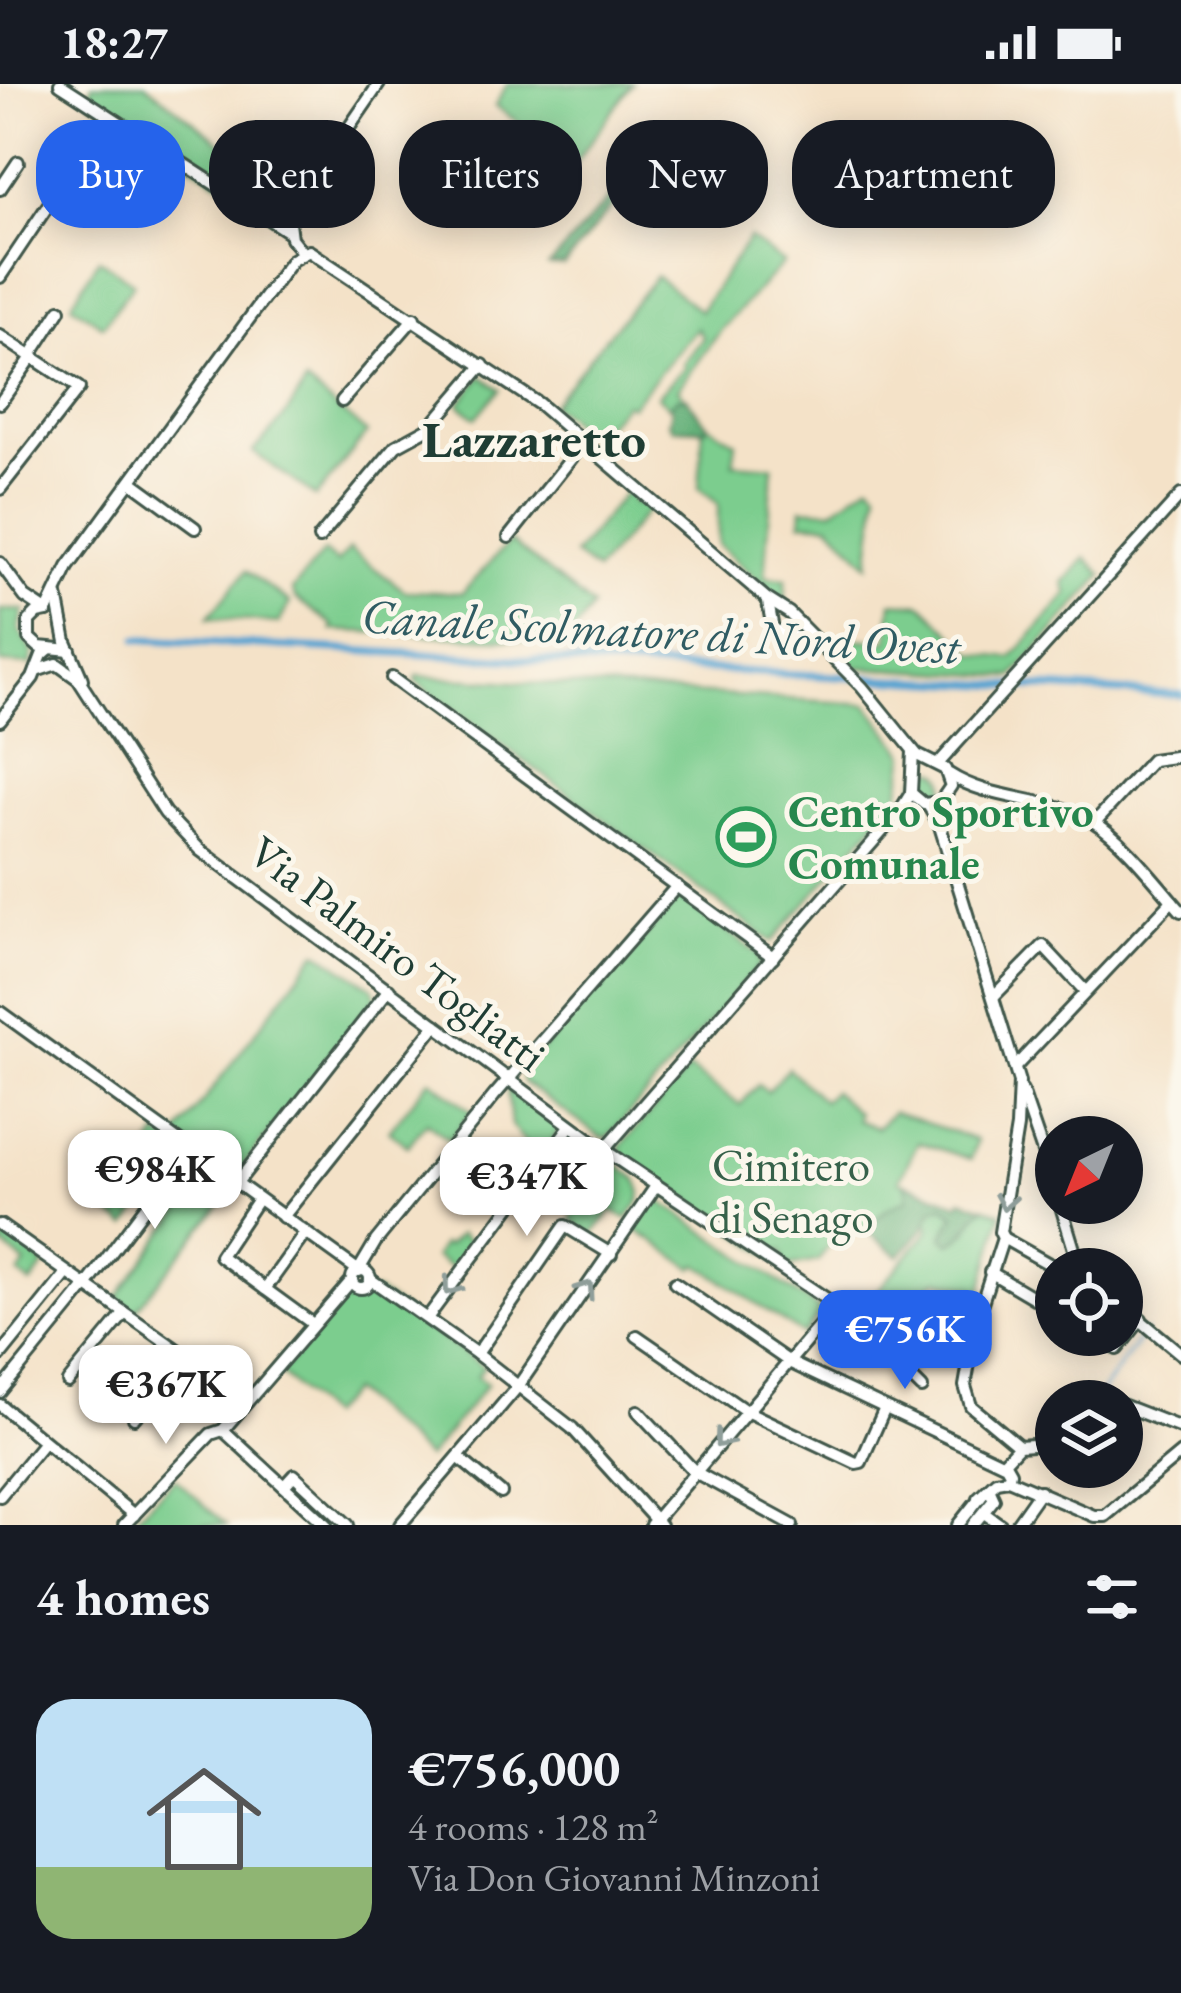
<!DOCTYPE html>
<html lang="en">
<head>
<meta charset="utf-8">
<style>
	body { margin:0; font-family:"EB Garamond",serif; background:#242831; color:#f1f3f6; height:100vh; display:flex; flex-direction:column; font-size:45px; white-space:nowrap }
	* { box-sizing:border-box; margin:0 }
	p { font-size:39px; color:#9ea1a6 }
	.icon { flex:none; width:66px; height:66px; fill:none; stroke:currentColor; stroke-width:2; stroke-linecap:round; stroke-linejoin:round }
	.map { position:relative; height:1441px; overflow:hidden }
	.side { display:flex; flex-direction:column; background:#171b24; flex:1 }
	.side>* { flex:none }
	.hud { position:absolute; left:36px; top:36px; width:1110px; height:108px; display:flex; gap:24px }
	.needle { width:78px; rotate:223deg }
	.fabs { position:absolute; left:1035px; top:1032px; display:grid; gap:24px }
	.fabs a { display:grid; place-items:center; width:108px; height:108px; border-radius:50%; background:#171b24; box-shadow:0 6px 30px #0003; font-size:60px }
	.price { position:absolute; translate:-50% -102px; padding:0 27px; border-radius:24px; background:#fff; color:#222; font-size:39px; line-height:78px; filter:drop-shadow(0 3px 6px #0008) }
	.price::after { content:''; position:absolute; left:50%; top:72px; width:36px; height:27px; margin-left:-18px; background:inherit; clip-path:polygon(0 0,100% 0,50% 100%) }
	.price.active { background:#2563eb; color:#fff }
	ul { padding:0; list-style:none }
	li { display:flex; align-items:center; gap:36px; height:300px; padding:0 36px }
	li span { display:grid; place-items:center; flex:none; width:336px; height:240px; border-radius:36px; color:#555 }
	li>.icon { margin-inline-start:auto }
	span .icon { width:144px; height:144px; fill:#fffc; stroke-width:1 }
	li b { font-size:51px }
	h2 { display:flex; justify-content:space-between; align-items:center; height:144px; padding:0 36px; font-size:51px }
	.pill { padding:0 42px; border-radius:48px; background:#171b24; box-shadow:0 6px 30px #0003; font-size:42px; line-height:108px }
	.pill.active { background:#2563eb; color:#fff }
	.status { display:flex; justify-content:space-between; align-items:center; height:84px; padding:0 60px; background:#171b24; direction:ltr }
	.status svg { height:33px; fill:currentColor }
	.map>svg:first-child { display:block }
	.green { fill:#7ccd8e; stroke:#4e8561; stroke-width:3 }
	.forest { fill:#65b079; stroke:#427656; stroke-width:3 }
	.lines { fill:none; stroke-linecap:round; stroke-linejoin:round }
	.stream { stroke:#59a4d1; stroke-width:3 }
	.canal { stroke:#59a4d1; stroke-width:8 }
	.minor-casing { stroke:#3f564a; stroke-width:16 }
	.minor { stroke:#fff; stroke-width:10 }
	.oneway { stroke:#8f9e9a }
	.labels { text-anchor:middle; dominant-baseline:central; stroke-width:10; stroke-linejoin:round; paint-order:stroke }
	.leisure-label { font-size:45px; font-weight:bold; fill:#27864d; stroke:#fbf7ec; text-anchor:start }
	.street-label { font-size:45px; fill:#1f3d34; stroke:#fbf7ec }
	.park-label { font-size:45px; fill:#36614a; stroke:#fbf7ec }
	.water-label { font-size:48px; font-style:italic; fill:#305c63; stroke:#fbf7ec }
	.quarter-label { font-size:51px; font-weight:bold; fill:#1f3d34; stroke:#fbf7ec }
</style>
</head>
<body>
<div class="status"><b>18:27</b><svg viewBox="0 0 49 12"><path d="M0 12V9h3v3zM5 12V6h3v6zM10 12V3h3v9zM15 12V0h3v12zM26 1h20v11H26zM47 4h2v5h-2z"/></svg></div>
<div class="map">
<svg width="1181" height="1441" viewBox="0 0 1181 1441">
	<rect width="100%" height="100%" fill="#fbf7ec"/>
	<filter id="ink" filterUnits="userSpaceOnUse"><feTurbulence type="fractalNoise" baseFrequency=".00833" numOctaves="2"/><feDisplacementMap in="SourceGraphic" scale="24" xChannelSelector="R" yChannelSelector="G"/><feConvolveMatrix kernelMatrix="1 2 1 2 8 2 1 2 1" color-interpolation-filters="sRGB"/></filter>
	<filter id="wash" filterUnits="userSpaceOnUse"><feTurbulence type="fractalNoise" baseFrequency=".004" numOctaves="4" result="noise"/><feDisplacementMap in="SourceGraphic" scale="48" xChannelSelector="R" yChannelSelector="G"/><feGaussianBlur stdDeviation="2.7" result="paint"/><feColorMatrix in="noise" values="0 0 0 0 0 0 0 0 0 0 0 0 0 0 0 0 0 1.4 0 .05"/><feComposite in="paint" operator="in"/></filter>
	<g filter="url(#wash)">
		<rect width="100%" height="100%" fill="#f4e2c8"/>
		<g class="green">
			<polygon points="92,0 145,0 241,74 223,101 89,16"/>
			<polygon points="507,0 632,0 575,79 495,22"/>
			<polygon points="749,154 783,179 721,246 678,305 685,313 669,322 657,312 685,283 683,280 703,254 697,244 631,322 625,319 593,355 551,321 656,192 700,227"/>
			<polygon points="99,175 134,199 103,242 71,220"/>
			<polygon points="482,292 500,305 476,334 459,320"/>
			<polygon points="306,299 367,349 316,413 253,368 286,331"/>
			<polygon points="708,341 736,358 733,379 773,382 765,493 786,495 785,520 718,461 718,420 699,404 703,345"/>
			<polygon points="870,399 878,406 869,481 830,440 801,438 802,424 832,426"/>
			<polygon points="627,406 634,412 631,416 634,420 641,418 649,425 596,487 574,471"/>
			<polygon points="510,457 592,523 570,554 523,556 332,546 333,541 295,514 292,506 324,468 337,479 349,465 405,507 462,509"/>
			<polygon points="1086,474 1103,491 1013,593 850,583 821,557 821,554 888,557 892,518 922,520 974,570 1012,574 1068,510 1064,499"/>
			<polygon points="246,487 290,519 279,539 208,534"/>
			<polygon points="0,526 24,526 19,545 33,569 31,581 0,579"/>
			<polygon points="417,592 867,620 906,670 899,712 772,858 416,598"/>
			<circle cx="930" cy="700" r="15"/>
			<polygon points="681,812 758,870 760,881 608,1053 602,1054 523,998 521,988"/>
			<polygon points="317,867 373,904 377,913 235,1092 177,1052"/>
			<polygon points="788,984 823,1017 833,1007 858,1030 856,1036 877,1044 893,1028 977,1056 971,1075 918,1058 899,1096 908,1102 908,1115 887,1125 865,1146 849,1134 818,1177 785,1183 782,1167 766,1169 622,1071 620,1063 689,985 740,1021 758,1001 767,1008"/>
			<polygon points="430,995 472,1028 449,1056 426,1038 408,1062 389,1047"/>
			<polygon points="507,1004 561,1042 540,1078 511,1041"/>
			<polygon points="159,1051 178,1064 179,1072 127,1142 103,1125"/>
			<path d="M 570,1053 L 578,1053 L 636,1094 C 647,1112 638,1120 627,1135 L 611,1126 L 593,1151 L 571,1135 L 588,1109 L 547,1083 Z"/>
			<polygon points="208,1088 233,1105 135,1227 117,1214"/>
			<polygon points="656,1114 819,1225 820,1230 803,1251 698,1180 693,1184 635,1145"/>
			<polygon points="944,1122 955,1131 946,1147 967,1148 975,1130 985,1123 1002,1129 980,1214 975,1213 975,1204 937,1196 915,1216 918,1221 972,1228 973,1221 978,1221 968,1269 938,1257 926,1275 921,1273 911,1287 860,1227 928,1148 929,1142 925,1138 932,1125"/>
			<polygon points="460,1150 476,1162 457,1187 434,1173 442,1161 447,1162"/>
			<polygon points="7,1152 45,1181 31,1200 19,1190 26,1180 4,1162 1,1164"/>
			<polygon points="376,1207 484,1283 477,1293 487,1300 427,1374 351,1307 327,1332 280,1289 345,1213"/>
			<polygon points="175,1394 226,1441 128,1441"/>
		</g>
		<g class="forest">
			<polygon points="615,108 621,112 564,181 549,181"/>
			<polygon points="685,313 708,341 705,345 673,344 669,339 672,325 669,322 677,314"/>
			<path d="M 906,1099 L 959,1120 L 962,1115 L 985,1123 C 969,1134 969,1152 950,1159 L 943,1153 L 955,1131 L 944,1122 L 933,1125 L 923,1146 L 899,1172 L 865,1146 L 887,1125 L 908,1115 Z"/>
		</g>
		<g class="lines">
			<polyline class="stream" points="1102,1307 1145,1247"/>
			<polyline class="canal" points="138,555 1181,611"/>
		</g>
	</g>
	<g filter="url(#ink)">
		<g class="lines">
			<defs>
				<g id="minor">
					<polyline points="60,0 290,149"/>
					<polyline points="0,105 18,78"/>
					<polyline points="302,168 291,154 289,138 295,122 379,0"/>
					<polyline points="0,193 108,32"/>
					<polyline points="0,252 79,304 0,405"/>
					<polyline points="31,271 60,226"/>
					<polyline points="342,317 414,234"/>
					<polyline points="0,319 32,273"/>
					<polyline points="132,398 195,444"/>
					<polyline points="509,453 585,357"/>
					<polyline points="319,454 396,362 429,344 483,281"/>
					<polyline points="0,479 25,513 46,527"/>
					<polyline points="57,511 66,558 82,595"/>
					<polyline points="768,518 773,545 812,559"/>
					<polyline points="47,527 68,483 292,176 309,167 539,320 767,515 789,529 862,603 917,671 945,685 951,702 940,718 924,720 911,709 913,667"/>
					<polyline points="47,527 37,529 29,537 29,554 39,563 70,566"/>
					<polyline points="36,587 57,580 78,595 165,729 200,766 604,1066 846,1228 922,1304"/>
					<polyline points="392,594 773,873"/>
					<polyline points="0,636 33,594 42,571 50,564"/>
					<polyline points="938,680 1181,411"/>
					<path d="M 949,690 C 992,718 1050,712 1094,738 C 1124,756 1157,800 1181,827"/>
					<polyline points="928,721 939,739 1019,998 1017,1043 1000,1148 1003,1154 977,1234 965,1302 971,1322 1019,1362"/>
					<polyline points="1095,738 1152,676 1181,672"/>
					<polyline points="994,912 1043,862 1084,906"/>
					<polyline points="0,928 359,1187"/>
					<polyline points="1016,982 1172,817"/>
					<polyline points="1022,1007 1056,1106"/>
					<polyline points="604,1066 900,727 911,709"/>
					<polyline points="236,1100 389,905"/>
					<polyline points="258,1115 220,1172 313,1240"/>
					<polyline points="1060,1119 1080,1185"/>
					<polyline points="283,1133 436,941"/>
					<polyline points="0,1141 247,1315"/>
					<polyline points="1003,1154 1058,1185"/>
					<polyline points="360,1184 376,1157 494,1012 677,802"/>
					<circle cx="361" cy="1195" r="9"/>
					<polyline points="990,1188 1056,1227"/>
					<polyline points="370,1195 477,1270 572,1344 660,1441"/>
					<polyline points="675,1199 791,1279 1006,1381 1010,1388 1008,1395 996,1397 978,1414"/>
					<polyline points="265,1205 306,1148"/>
					<polyline points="1122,1221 1181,1270"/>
					<polyline points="428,1233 570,1042"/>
					<polyline points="1092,1251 1117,1265 1141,1235"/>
					<polyline points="637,1252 746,1327 856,1379 861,1378 885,1324"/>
					<polyline points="477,1270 565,1142 611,1170"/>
					<polyline points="0,1272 67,1189"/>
					<polyline points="68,1298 124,1230"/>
					<polyline points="0,1308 83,1206 188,1066"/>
					<polyline points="1101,1312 1113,1317"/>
					<polyline points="0,1321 134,1431"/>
					<polyline points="1122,1321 1181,1344"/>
					<polyline points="638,1327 695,1388 792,1441"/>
					<polyline points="134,1334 185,1274"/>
					<polyline points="223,1346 326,1441"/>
					<polyline points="459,1374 501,1409"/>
					<polyline points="1003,1379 1019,1362 1045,1360"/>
					<polyline points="1008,1395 1094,1432 1105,1432 1181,1369"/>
					<polyline points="284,1402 294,1391 348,1441"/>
					<polyline points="0,1412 44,1358"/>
					<polyline points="984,1429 1001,1441"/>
					<polyline points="124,1441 211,1350 223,1346 352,1196"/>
					<polyline points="400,1441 519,1301 656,1102"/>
					<polyline points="651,1441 837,1221"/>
					<polyline points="958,1441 981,1412"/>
					<polyline points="973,1441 994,1415 989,1404"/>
					<polyline points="1016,1441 1040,1407"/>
				</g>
			</defs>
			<use href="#minor" class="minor-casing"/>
			<use href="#minor" class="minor"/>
		</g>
		<defs><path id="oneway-chevron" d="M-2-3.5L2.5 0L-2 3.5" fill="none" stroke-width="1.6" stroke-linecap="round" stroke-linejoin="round" transform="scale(3)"/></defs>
		<g class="oneway">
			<use href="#oneway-chevron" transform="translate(1005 1118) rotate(100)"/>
			<use href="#oneway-chevron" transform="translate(451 1203) rotate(127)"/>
			<use href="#oneway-chevron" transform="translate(586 1205) rotate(-55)"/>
			<use href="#oneway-chevron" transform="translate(722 1356) rotate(130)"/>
		</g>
	</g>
	<defs>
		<symbol id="stadium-ring" viewBox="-11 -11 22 22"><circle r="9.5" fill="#fbf7ec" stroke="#2e9e5b" stroke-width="1.5"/><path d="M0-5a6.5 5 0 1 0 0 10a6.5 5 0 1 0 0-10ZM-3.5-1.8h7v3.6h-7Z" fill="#2e9e5b"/></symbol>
	</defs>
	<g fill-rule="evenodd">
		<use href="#stadium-ring" x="713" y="720" width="66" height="66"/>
	</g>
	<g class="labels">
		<g class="leisure-label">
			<text x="788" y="727">Centro Sportivo<tspan x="788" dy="52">Comunale</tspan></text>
		</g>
		<g class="street-label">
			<text transform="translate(398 869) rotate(37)">Via Palmiro Togliatti</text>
		</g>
		<g class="park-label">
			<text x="791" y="1081">Cimitero<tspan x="791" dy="52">di Senago</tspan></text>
		</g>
		<g class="water-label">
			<text transform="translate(661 547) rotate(3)">Canale Scolmatore di Nord Ovest</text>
		</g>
		<g class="quarter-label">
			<text x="534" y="355">Lazzaretto</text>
		</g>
	</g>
</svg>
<div class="fabs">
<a><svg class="needle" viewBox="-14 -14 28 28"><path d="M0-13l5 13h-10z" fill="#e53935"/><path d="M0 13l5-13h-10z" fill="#9ea1a6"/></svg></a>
<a><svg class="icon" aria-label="locate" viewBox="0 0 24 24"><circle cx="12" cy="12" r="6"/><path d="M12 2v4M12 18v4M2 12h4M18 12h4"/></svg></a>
<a><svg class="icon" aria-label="layers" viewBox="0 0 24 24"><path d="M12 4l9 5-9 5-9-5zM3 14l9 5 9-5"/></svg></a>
</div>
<b class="price" style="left:155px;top:1148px">€984K</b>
<b class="price" style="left:527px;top:1155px">€347K</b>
<b class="price active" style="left:905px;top:1308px">€756K</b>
<b class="price" style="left:166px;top:1363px">€367K</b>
<div class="hud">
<a class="pill active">Buy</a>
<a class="pill">Rent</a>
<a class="pill">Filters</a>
<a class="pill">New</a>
<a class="pill">Apartment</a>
</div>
</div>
<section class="side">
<h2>4 homes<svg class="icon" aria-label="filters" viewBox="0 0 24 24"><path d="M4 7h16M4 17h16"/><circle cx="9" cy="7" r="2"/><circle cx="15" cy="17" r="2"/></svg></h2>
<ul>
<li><span style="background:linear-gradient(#bfe0f5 70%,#8fb573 0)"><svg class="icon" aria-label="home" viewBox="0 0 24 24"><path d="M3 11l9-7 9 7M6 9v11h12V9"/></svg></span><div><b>€756,000</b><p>4 rooms · 128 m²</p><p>Via Don Giovanni Minzoni</p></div></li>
</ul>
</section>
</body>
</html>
